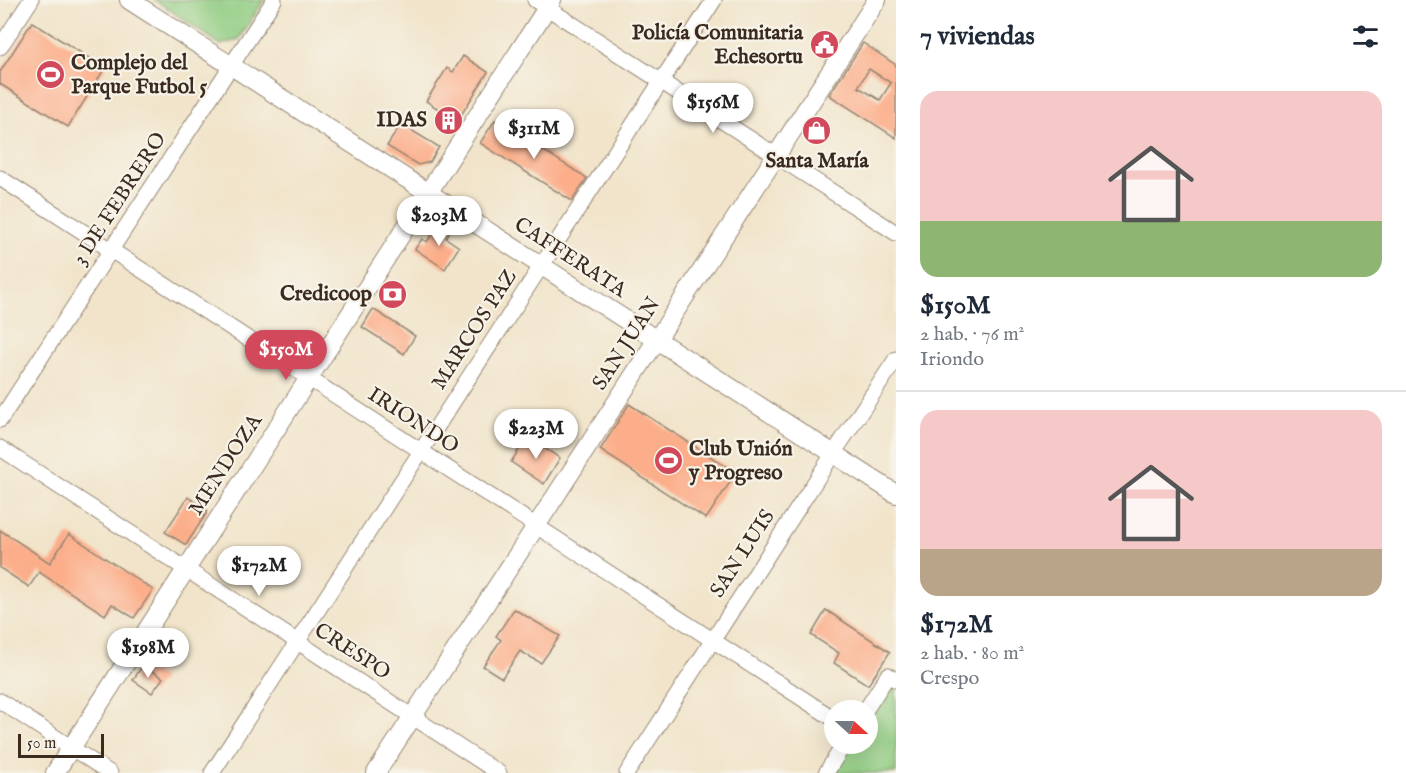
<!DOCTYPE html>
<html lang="es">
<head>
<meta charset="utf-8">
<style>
	body { margin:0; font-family:"IM FELL English",serif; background:#f6f6f7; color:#1f2937; height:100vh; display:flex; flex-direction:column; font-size:22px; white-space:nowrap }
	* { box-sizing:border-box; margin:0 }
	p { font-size:20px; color:#747a83 }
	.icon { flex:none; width:33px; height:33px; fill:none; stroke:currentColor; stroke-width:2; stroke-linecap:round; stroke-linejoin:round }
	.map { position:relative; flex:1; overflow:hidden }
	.panel { display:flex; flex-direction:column; background:#fff; width:510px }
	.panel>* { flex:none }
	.needle { width:39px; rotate:111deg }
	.buttons { position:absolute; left:824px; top:700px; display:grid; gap:12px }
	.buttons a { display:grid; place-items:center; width:54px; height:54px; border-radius:50%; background:#fff; box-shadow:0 6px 24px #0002; font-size:30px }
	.scale { position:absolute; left:18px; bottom:15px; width:86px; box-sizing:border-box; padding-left:6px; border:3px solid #3b2a1e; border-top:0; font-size:16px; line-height:21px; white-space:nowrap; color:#3b2a1e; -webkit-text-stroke:4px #f7f3e8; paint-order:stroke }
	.price { position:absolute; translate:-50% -51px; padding:0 14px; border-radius:21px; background:#fff; color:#222; font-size:20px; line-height:39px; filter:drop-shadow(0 2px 3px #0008) }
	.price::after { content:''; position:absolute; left:50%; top:36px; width:18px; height:14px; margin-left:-9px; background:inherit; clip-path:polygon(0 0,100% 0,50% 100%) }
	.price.on { background:#d1495b; color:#fff }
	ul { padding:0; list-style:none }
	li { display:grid; align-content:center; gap:12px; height:318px; padding:0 24px }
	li+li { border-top:2px solid #e0e1e3 }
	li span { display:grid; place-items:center; height:186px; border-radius:18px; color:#555 }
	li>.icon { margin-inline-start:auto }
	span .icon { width:108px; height:108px; fill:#fffc; stroke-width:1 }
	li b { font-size:26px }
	h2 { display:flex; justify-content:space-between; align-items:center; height:72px; padding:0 24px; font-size:26px }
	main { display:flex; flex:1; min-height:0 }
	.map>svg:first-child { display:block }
	.green { fill:#8fcc81; stroke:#657b50; stroke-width:1.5 }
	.building { fill:#fcae8a; fill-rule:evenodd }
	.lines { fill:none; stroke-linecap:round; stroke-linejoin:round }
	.minor-casing { stroke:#968774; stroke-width:17 }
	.major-casing { stroke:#968774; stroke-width:20 }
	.minor { stroke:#fff; stroke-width:15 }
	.major { stroke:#fff; stroke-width:18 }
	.labels { text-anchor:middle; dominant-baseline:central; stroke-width:4.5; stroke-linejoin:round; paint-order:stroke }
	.poi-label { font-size:21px; font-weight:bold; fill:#3b2a1e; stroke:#f7f3e8; text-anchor:end }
	.street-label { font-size:21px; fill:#3b2a1e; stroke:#f7f3e8 }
</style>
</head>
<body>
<main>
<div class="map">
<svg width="896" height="773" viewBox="0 0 896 773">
	<rect width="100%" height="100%" fill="#f7f3e8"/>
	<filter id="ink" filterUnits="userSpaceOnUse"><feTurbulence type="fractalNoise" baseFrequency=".0167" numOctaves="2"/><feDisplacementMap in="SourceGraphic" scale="12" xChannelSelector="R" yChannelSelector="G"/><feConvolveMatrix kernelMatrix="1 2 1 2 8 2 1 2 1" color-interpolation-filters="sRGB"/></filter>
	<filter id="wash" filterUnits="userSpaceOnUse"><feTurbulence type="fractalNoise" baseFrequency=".008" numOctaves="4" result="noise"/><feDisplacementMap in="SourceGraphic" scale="24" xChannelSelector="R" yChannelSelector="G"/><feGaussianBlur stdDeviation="1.35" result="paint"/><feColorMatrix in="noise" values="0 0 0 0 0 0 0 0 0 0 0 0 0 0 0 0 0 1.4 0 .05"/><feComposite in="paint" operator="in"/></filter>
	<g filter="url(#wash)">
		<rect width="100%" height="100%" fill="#f1e4ca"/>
		<g class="green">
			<polygon points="155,0 264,0 239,39 221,45"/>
			<polygon points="888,675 896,680 896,773 826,773 844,744 867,744 867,711"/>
		</g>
		<g id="blocks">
			<g class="building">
				<polygon points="32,22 105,68 68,127 0,84 0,72"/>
				<path d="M 863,43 L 896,65 L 896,138 L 829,95 ZM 869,69 L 891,83 L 880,100 L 858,87 Z"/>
				<polygon points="463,56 488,72 453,128 439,119 443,112 426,101 447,68 453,72"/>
				<polygon points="495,120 587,178 572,201 480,143"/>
				<polygon points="401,124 439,147 430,162 418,165 387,146"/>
				<polygon points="439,223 450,231 446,238 459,247 445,269 415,249 422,239 427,242"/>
				<polygon points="373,309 415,336 404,354 362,327"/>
				<polygon points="301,345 312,352 306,362 295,355"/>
				<polygon points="629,404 736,473 706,519 600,450"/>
				<polygon points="527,437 560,458 544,484 511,462"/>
				<polygon points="188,497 208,511 186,545 165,532"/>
				<polygon points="0,530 50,563 69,534 153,590 134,618 112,604 105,615 39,572 29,587 0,568"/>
				<polygon points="514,609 560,636 541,663 520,651 502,678 483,666 501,640 496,636"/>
				<polygon points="826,610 890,652 868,685 834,663 839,653 811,635"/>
				<polygon points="143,665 163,678 152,693 133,680"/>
			</g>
		</g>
	</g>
	<g filter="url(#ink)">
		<use href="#blocks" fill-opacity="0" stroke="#968774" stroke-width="1.5"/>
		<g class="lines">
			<defs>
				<g id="minor">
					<polyline points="535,0 896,233"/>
					<polyline points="0,47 31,0"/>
					<polyline points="0,178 834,719"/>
					<polyline points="0,420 274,0"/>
					<polyline points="0,448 499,773"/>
					<polyline points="0,701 110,773"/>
					<polyline points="865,711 888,675 896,680"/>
					<polyline points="212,773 714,0"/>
					<polyline points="627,773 833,454 896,359"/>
					<polyline points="826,773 844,744"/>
				</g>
				<g id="major">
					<polyline points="129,0 896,494"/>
					<polyline points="55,773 552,0"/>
					<polyline points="376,773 877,0"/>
				</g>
			</defs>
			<use href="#minor" class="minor-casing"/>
			<use href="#major" class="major-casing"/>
			<use href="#minor" class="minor"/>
			<use href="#major" class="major"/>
		</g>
	</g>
	<defs>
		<symbol id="civic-disc" viewBox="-11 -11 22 22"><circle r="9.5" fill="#d1495b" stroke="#f7f3e8"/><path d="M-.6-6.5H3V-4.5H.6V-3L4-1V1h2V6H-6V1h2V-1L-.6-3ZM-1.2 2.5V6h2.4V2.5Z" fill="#fff"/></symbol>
		<symbol id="stadium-disc" viewBox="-11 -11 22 22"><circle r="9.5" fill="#d1495b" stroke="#f7f3e8"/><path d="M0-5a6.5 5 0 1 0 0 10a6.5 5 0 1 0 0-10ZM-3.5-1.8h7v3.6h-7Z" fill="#fff"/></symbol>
		<symbol id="building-disc" viewBox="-11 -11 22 22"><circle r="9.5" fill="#d1495b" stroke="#f7f3e8"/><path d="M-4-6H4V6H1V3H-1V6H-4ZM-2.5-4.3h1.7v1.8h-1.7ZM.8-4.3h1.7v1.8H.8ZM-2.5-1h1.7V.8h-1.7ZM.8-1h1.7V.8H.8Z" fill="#fff"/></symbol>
		<symbol id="shop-disc" viewBox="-11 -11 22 22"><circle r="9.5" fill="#d1495b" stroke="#f7f3e8"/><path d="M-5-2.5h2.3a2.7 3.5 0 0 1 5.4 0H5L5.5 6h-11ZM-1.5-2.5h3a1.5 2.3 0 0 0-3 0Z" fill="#fff"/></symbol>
		<symbol id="bank-disc" viewBox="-11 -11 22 22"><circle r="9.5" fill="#d1495b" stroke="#f7f3e8"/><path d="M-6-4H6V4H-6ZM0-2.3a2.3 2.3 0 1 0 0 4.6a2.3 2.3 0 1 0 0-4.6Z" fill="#fff"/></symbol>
	</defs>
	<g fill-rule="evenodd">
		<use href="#civic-disc" x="808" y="28" width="33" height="33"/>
		<use href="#stadium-disc" x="34" y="58" width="33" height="33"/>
		<use href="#building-disc" x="432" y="104" width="33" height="33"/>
		<use href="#shop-disc" x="800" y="114" width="33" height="33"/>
		<use href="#bank-disc" x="376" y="278" width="33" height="33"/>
		<use href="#stadium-disc" x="652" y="444" width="33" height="33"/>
	</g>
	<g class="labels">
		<g class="poi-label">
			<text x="803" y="33">Policía Comunitaria<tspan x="803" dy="24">Echesortu</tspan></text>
			<text x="71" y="63" text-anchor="start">Complejo del<tspan x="71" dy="24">Parque Futbol 5</tspan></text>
			<text x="427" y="120">IDAS</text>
			<text x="817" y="161" text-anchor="middle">Santa María</text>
			<text x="372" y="294">Credicoop</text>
			<text x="689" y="449" text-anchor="start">Club Unión<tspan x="689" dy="24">y Progreso</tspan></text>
		</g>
		<g class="street-label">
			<text transform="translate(120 199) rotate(-57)">3 DE FEBRERO</text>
			<text transform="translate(570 258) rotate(33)">CAFFERATA</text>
			<text transform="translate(475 330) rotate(-57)">MARCOS PAZ</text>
			<text transform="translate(627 344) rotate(-57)">SAN JUAN</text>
			<text transform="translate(413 421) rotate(33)">IRIONDO</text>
			<text transform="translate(226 465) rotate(-57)">MENDOZA</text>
			<text transform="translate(743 554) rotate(-57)">SAN LUIS</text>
			<text transform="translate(352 652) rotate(33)">CRESPO</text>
		</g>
	</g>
</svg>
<div class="buttons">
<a><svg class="needle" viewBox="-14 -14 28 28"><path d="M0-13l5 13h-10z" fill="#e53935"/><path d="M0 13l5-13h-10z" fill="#747a83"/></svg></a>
</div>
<div class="scale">50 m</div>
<b class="price" style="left:713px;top:134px">$156M</b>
<b class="price" style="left:534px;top:160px">$311M</b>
<b class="price" style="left:439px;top:247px">$203M</b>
<b class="price on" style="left:286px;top:381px">$150M</b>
<b class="price" style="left:536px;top:460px">$223M</b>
<b class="price" style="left:259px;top:597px">$172M</b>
<b class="price" style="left:148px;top:679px">$198M</b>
</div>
<section class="panel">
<h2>7 viviendas<svg class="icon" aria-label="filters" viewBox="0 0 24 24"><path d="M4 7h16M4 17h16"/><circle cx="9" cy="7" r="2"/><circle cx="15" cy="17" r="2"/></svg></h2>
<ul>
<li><span style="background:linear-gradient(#f6c9c9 70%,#8fb573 0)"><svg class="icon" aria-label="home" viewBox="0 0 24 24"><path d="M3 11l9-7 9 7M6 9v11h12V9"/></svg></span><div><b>$150M</b><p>2 hab. · 76 m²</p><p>Iriondo</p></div></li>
<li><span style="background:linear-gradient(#f6c9c9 75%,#b9a48a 0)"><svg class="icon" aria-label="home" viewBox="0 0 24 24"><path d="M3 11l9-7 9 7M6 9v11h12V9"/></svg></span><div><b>$172M</b><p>2 hab. · 80 m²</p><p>Crespo</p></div></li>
</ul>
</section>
</main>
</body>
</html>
